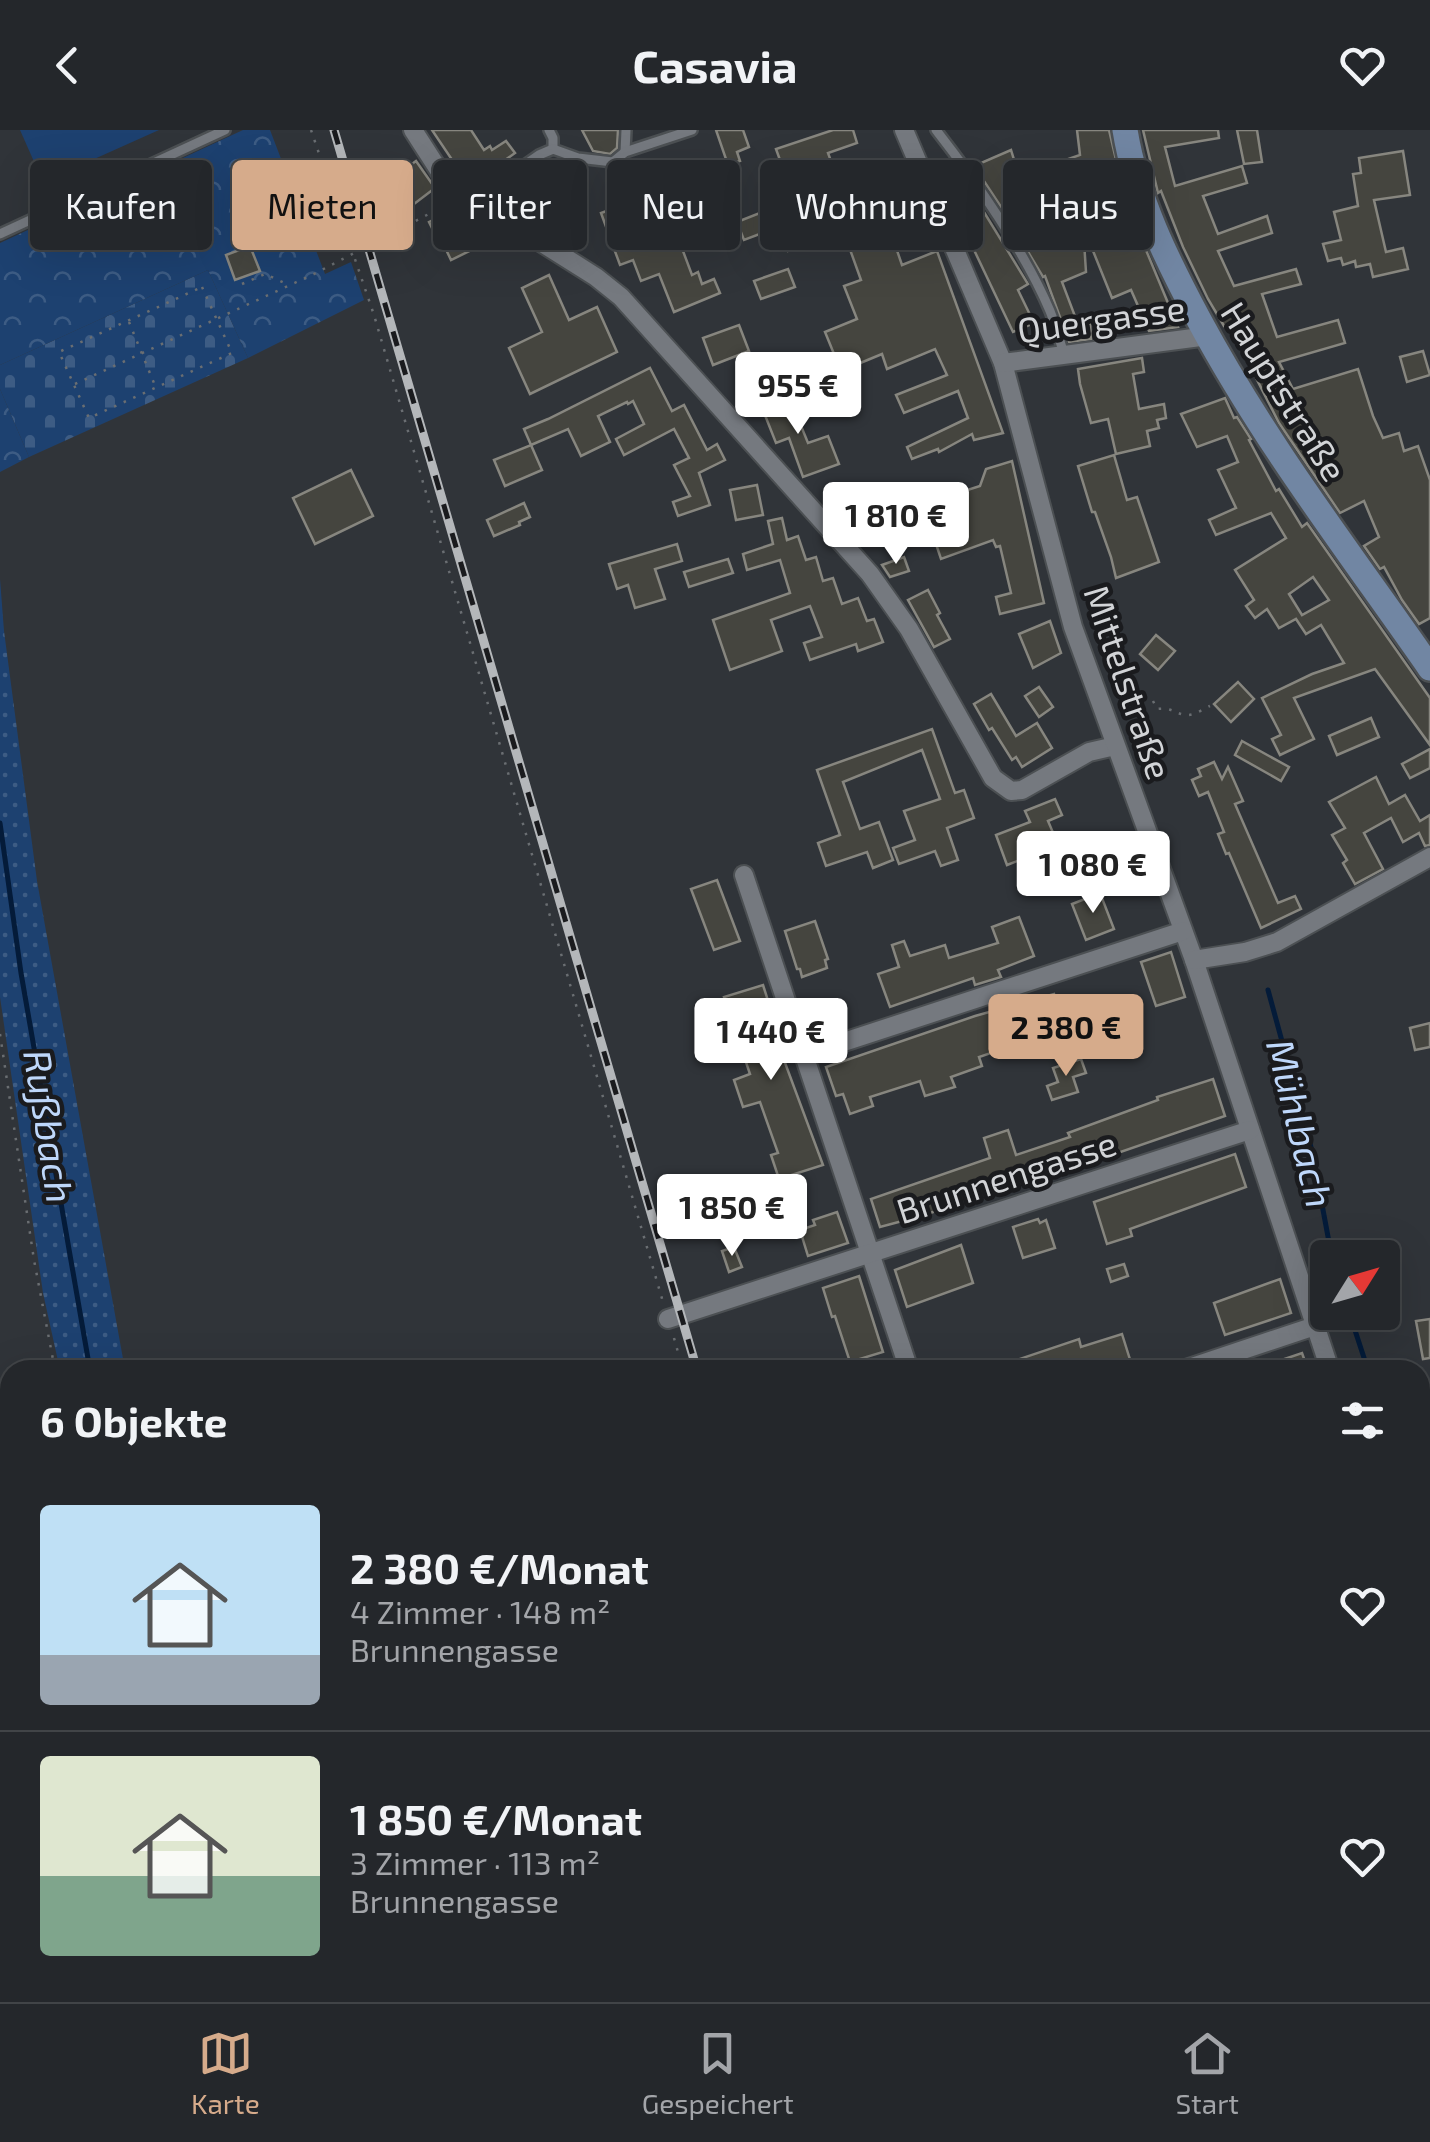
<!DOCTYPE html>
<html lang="de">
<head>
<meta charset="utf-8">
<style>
	body { margin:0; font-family:"Exo 2",sans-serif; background:#2c2f33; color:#f1f3f6; height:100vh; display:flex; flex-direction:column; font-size:38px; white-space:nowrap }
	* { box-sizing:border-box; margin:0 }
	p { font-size:32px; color:#a3a5a9 }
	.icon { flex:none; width:55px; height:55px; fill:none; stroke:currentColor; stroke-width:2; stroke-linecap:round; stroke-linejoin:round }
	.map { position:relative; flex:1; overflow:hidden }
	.panel { position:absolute; left:0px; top:1230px; width:1430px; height:642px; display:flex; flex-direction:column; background:#24272b; border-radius:30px 30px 0 0; box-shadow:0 10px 40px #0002,0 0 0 2px #414447 }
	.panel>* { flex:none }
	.guide { position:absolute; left:30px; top:30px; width:1370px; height:90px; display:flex; gap:20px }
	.needle { width:65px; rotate:53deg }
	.tools { position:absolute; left:1310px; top:1110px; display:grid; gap:20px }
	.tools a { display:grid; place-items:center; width:90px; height:90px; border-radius:10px; background:#24272b; box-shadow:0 10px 40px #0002,0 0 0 2px #414447; font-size:50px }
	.price { position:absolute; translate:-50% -85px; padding:0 22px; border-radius:10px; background:#fff; color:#222; font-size:32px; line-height:65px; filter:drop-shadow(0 2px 5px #0008) }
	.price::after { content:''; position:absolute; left:50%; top:60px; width:30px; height:22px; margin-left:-15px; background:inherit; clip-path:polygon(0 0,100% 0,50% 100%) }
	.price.on { background:#d6ab8b; color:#111 }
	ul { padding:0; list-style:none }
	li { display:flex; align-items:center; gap:30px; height:250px; padding:0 40px }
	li+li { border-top:2px solid #414447 }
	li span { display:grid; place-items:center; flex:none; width:280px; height:200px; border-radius:10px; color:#555 }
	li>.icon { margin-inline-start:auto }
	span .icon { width:120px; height:120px; fill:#fffc; stroke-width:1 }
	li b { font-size:42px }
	h2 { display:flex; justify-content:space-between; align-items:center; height:120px; padding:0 40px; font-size:42px }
	.tag { padding:0 35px; border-radius:10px; background:#24272b; box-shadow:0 10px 40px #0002,0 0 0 2px #414447; font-size:35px; line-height:90px }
	.tag.on { background:#d6ab8b; color:#111 }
	header { display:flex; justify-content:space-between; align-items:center; height:130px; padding:0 40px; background:#24272b; font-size:45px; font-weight:700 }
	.menu { display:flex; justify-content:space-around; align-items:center; height:140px; border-top:2px solid #414447; background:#24272b; font-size:28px; color:#a3a5a9 }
	.menu a { display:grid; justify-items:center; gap:5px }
	.menu .on { color:#d6ab8b }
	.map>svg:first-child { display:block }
	.grass { fill:url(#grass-dots) }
	.cemetery { fill:url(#cemetery-stones) }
	.park { fill:url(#park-crowns) }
	.pitch { fill:#1d4170 }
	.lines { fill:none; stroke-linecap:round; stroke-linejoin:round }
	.stream { stroke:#041b39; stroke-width:5 }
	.building { fill:#45453f; stroke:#87867f; stroke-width:2.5; fill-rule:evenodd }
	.lane-casing { stroke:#4c5053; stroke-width:14 }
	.street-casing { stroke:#4c5053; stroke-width:22 }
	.secondary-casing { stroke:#4c5053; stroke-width:30 }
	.path { stroke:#6a6e72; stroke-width:2.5; stroke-dasharray:2.5 8; stroke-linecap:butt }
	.lane { stroke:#75797f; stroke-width:9 }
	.street { stroke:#75797f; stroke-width:18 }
	.secondary { stroke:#7186a3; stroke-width:25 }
	.rail-casing { stroke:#b4b7ba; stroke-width:9 }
	.rail { stroke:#1a1b1e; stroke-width:5; stroke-dasharray:15; stroke-linecap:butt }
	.labels { text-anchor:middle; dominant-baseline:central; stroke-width:9; stroke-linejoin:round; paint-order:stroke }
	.street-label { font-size:35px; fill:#d2d4d7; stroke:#1a1b1e }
	.water-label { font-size:38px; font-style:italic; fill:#bed7fa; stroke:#1a1b1e }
</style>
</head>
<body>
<header><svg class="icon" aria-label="back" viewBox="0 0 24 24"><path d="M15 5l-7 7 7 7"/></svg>Casavia<svg class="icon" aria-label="heart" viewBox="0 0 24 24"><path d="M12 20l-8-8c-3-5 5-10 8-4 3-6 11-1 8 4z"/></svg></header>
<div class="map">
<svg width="1430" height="1872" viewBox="0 0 1430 1872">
	<defs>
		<pattern id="grass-dots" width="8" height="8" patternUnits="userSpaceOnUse" patternTransform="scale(2.5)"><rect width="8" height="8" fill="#1d4170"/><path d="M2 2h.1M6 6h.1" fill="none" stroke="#3d5c84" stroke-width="1.8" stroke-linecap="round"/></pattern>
		<pattern id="cemetery-stones" width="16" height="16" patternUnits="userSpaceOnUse" patternTransform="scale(2.5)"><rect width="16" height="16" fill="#1d4170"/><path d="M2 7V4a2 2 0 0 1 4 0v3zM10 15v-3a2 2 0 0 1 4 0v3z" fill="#3d5c84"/></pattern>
		<pattern id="park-crowns" width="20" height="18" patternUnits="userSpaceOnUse" patternTransform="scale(2.5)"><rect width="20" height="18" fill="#1d4170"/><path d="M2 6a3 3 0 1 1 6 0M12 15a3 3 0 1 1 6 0" fill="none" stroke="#3d5c84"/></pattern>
	</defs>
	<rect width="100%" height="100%" fill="#303439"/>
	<g class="grass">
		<polygon points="0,449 4,501 37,751 125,1240 60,1240 43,1163 0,867"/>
		<polygon points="151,1863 209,1863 210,1872 152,1872"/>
	</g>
	<polygon class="cemetery" points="208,140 248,228 29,327 0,259 0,235"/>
	<g class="park">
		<polygon points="243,0 270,0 325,144 351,132 364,170 248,228 208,140 0,235 0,113"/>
		<polygon points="0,259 29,327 0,342"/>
	</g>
	<polygon class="pitch" points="20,0 159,0 43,52"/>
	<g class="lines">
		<g class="stream">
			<polyline points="0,693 21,843 90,1240"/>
			<polyline points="1268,860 1312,1021 1332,1128"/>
			<polyline points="1349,1182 1368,1240"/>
			<polyline points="1420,1393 1430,1423"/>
			<polyline points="178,1862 178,1872"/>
		</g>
	</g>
	<g class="building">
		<polygon points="432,0 471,0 484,20 490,16 492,20 506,11 515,23 501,33 503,35 471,58"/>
		<polygon points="582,0 618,0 617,18 610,24 593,21"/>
		<polygon points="716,0 743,0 749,17 737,22 740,31 728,35"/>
		<polygon points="833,0 853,0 857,13 828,23 839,53 902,30 925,90 891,103 902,135 937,121 1003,303 974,310 972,304 939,322 938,319 912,329 907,317 968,288 958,261 904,283 896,265 947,245 935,219 887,239 882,224 841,241 825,202 857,189 844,156 861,150 843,100 788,121 778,97 744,110 737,92 783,74 795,103 828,91 818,61 794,69 776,19"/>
		<polygon points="1077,0 1109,0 1126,72 1178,197 1149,201 1131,160 1112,168 1083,96 1086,142 1062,152 1079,197 1090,193 1091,209 1069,212 1045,146 1043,147 1005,83 974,36 1011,20 1019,46 1057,33 1080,25"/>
		<polygon points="1143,0 1218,0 1219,8 1165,17 1175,56 1242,36 1247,53 1203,66 1218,104 1267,86 1272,103 1218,121 1234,156 1296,139 1301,154 1262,164 1277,207 1338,190 1345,213 1279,232 1293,259 1358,239 1373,286 1383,308 1399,303 1404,321 1418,316 1430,350 1430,488 1419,494 1402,470 1384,437 1380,439 1364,416 1379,407 1364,371 1340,383 1279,293 1229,195 1224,196 1208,169 1183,117 1161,61 1158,63"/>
		<polygon points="1237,0 1257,0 1262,32 1244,34"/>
		<polygon points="1403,21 1410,65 1374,70 1386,122 1403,118 1408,139 1373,147 1370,134 1356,137 1355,131 1343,135 1341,128 1328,131 1323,114 1341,110 1334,82 1358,76 1353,44 1361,43 1359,28"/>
		<polygon points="416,31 435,58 414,74 394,47"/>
		<polygon points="949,36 956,44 958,43 976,69 1028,154 1018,160 1034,193 1013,202 937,42"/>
		<polygon points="700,47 719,99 680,113 692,145 698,142 702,154 714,149 720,163 674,182 659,144 641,151 633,130 620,135 601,83"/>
		<polygon points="559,60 566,76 540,87 533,71"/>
		<polygon points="457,78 462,81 472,100 480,96 488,112 451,130 440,107 437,108 429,92"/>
		<polygon points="250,116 260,141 235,150 226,125"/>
		<polygon points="788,139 795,157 761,169 754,151"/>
		<polygon points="549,145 569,190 597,177 617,222 530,264 509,218 542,202 522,158"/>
		<polygon points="739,195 749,221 713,235 703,208"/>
		<polygon points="1423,221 1430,245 1407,252 1400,227"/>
		<polygon points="1142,228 1144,242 1133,244 1139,279 1164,274 1166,288 1157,290 1159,298 1147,301 1150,316 1116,324 1108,289 1091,293 1080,254 1078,239"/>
		<polygon points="650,238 672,281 684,275 707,320 717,314 725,330 699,343 710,375 678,386 673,372 690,366 674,335 689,328 674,299 624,325 616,309 644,294 633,271 628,274 627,272 598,286 610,312 581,326 568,299 531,315 524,299 548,289"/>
		<polygon points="788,264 808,313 828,306 839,334 803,347 789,308 776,313 761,275"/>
		<path d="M 1225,268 L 1234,288 L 1237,287 L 1251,309 L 1249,310 L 1276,361 L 1279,359 L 1302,397 L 1307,393 L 1430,568 L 1430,615 L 1375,539 L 1294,568 L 1314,609 L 1280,625 L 1272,609 L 1281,605 L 1262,568 L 1312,544 L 1344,533 L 1321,495 L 1306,504 L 1296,489 L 1279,498 L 1267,479 L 1255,488 L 1246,476 L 1254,470 L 1235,440 L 1286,408 L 1271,383 L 1216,405 L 1209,390 L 1236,378 L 1218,340 L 1238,332 L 1227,306 L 1197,317 L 1181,284 ZM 1313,447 L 1329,470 L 1302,485 L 1289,464 Z"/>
		<polygon points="531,315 542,340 505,356 494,330"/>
		<polygon points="1114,325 1127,370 1137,367 1159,432 1116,448 1111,427 1095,382 1092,382 1078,336"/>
		<polygon points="1012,331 1044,473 1000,484 996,467 1011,463 1000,416 996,417 993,410 941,429 936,414 961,407 951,381 963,377 958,363 980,356 986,339"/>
		<polygon points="351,340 373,386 315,414 293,368"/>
		<polygon points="757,355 763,385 736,390 730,360"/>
		<polygon points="524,373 530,387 519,392 520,395 494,406 487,390"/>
		<polygon points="782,388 787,410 798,406 806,430 816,427 823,451 833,448 842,474 858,468 867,491 874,489 883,512 858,521 856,514 810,530 804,513 822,507 810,476 771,490 782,521 730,540 713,490 790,463 780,430 747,440 743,424 773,414 768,391"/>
		<polygon points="677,414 682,431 655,439 665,469 635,478 628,455 617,459 609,434"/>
		<polygon points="904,427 909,441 890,447 882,435"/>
		<polygon points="728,429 733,443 689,457 684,442"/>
		<polygon points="928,460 940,483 937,485 950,509 934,517 908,470"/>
		<polygon points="1050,491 1061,523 1033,538 1019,504"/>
		<polygon points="1156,505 1175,521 1158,540 1140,524"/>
		<polygon points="1238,552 1254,569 1231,592 1214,574"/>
		<polygon points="1039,557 1053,577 1039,587 1025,566"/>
		<polygon points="991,564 1016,606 1037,593 1052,618 1022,637 1016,627 1012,630 992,598 989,600 974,574"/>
		<polygon points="1371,588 1379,607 1337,625 1329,606"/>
		<polygon points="932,599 955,663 964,660 974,688 947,698 958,730 941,736 935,721 899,734 893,718 915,710 904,681 940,669 922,620 843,652 860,699 879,692 893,730 873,738 867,722 826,736 818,713 840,705 817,640"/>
		<polygon points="1242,611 1289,637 1281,651 1235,625"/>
		<polygon points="1430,619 1430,638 1410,648 1402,634"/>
		<polygon points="1214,632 1222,649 1228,637 1243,671 1235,674 1278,773 1295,766 1301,779 1261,798 1229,723 1226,724 1218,704 1224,702 1208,662 1199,666 1192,650 1201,646 1198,639"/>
		<polygon points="1376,647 1389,674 1405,665 1420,691 1430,685 1430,715 1425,716 1419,703 1403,712 1391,688 1364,703 1383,739 1355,754 1343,733 1347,730 1332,705 1345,698 1329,672"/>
		<polygon points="1055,669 1062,685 1048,691 1060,719 1044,726 1043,721 1007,735 996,705 1030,692 1025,681"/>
		<polygon points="717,750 740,811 714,820 691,759"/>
		<polygon points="1100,763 1114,799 1086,810 1072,774"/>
		<polygon points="1019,787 1034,826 998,840 1001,847 975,855 973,848 890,877 878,844 899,837 892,815 904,811 910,826 945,815 949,828 998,813 992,797"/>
		<polygon points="815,791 828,829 825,830 827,838 802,847 800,839 797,839 785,801"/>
		<polygon points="1171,822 1185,867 1156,876 1141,832"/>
		<polygon points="763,855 784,921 781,922 823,1035 779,1049 771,1025 778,1023 760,972 743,977 734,950 750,944 724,867"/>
		<polygon points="1054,864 1064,895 1027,906 1029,910 979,927 982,936 951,947 955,957 925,966 920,951 870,967 873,976 850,984 843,964 836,966 826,937 975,886"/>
		<polygon points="1430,893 1430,917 1415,920 1410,898"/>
		<polygon points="1081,929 1086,943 1073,947 1078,962 1052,970 1047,956 1058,952 1053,938"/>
		<polygon points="1213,949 1225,986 1080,1036 1079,1034 921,1086 880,1097 871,1069 990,1028 984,1008 1008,1000 1016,1025 1070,1007 1068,1003 1158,970 1157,967"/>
		<polygon points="1235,1024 1246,1057 1130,1099 1132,1106 1107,1114 1094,1072"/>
		<polygon points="837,1082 848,1113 808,1126 800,1100 815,1095 813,1090"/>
		<polygon points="1038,1089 1040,1093 1046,1090 1055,1118 1023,1128 1013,1097"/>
		<polygon points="961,1115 973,1153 907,1177 895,1140"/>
		<polygon points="734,1117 742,1137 729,1142 722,1121"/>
		<polygon points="1124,1134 1128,1146 1111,1152 1107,1139"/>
		<polygon points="859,1146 883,1222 850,1232 835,1186 832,1187 823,1158"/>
		<polygon points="1280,1149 1291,1183 1225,1205 1214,1173"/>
		<polygon points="1430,1189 1430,1228 1423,1229 1416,1191"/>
		<polygon points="1122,1204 1132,1236 1118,1240 996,1240 996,1237 1079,1209 1081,1217"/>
		<polygon points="1302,1223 1308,1240 1259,1240 1258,1238"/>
	</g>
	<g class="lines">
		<defs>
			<g id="lane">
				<polyline points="549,0 553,8 553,19"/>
				<path d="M 936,0 C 976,51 1025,122 1050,181 C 1056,196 1060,212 1065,227"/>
				<polyline points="625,22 626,0"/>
				<polyline points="516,41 539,25 553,19 578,28 613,32 625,22 692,0"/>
				<polyline points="0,104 225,0"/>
			</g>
			<g id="street">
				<polyline points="413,0 449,56 459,65 512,94 596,147 621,167 870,444 909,499 993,648 1011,661 1022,660 1089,622 1115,616"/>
				<polyline points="904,0 1003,233 1073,497 1194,830 1330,1240"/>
				<polyline points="471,73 515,42"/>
				<polyline points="1003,233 1208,206"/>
				<polyline points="744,745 909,1240"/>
				<polyline points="1194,830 1245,822 1277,812 1430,727"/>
				<polyline points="804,925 1183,801"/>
				<polyline points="668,1189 1250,1000"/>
				<polyline points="1183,1240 1315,1196"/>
				<polyline points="1420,1536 1430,1573"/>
				<polyline points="1420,1849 1430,1845"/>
				<polyline points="1027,1862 1029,1872"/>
				<polyline points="1353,1872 1380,1862"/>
			</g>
			<path id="secondary" d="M 1125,0 C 1136,68 1167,130 1199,190 C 1265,313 1350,423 1430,538"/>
		</defs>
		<use href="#lane" class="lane-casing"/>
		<use href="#street" class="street-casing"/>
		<use href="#secondary" class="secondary-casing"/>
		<g class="path">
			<polyline points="311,0 374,185 663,1172"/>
			<polyline points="242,154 265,144 289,155"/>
			<polygon points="202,157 232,223 89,288 59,222"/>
			<polyline points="129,192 156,258"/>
			<polyline points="75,254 314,144 446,75"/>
			<path d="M 1153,571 L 1157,579 C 1173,577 1176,585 1188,585 C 1195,585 1203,579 1210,576"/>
			<polyline points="0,904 34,1130 55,1240"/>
			<polyline points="674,1208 683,1240"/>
			<polyline points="144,1862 145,1872"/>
			<polyline points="865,1862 868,1872"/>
		</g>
		<use href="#lane" class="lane"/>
		<use href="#street" class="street"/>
		<use href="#secondary" class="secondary"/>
		<defs>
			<g id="rail">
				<polyline points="334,0 697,1240"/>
				<polyline points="879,1862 882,1872"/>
			</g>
		</defs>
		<use href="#rail" class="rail-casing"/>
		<use href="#rail" class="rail"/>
	</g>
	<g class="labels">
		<g class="street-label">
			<text transform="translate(1101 188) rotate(-8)">Quergasse</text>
			<text transform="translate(1285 261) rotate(58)">Hauptstraße</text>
			<text transform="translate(1129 552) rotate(71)">Mittelstraße</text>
			<text transform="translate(1006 1046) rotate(-18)">Brunnengasse</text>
		</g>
		<g class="water-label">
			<text transform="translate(1301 993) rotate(76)">Mühlbach</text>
			<text transform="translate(50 996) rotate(81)">Rußbach</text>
		</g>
	</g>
</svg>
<div class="tools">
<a><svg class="needle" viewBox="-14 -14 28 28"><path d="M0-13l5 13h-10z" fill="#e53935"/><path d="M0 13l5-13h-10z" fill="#a3a5a9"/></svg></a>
</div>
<b class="price" style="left:798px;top:307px">955 €</b>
<b class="price" style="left:896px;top:437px">1 810 €</b>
<b class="price" style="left:1093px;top:786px">1 080 €</b>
<b class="price on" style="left:1066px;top:949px">2 380 €</b>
<b class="price" style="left:771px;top:953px">1 440 €</b>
<b class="price" style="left:732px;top:1129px">1 850 €</b>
<div class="guide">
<a class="tag">Kaufen</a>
<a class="tag on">Mieten</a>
<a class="tag">Filter</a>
<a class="tag">Neu</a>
<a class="tag">Wohnung</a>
<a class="tag">Haus</a>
</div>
<section class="panel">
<h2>6 Objekte<svg class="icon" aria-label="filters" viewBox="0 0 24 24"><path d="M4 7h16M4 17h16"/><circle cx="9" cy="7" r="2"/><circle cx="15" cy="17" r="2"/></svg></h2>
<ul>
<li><span style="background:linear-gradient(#bfe0f5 75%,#9aa5b1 0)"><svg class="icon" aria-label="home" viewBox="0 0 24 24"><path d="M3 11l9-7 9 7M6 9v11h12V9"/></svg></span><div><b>2 380 €/Monat</b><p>4 Zimmer · 148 m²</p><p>Brunnengasse</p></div><svg class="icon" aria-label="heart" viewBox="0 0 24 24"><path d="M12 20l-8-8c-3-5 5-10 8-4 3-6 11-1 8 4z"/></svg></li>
<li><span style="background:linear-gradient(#dfe7d0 60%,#7fa58c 0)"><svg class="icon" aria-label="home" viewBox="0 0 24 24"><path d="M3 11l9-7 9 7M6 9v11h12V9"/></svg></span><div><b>1 850 €/Monat</b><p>3 Zimmer · 113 m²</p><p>Brunnengasse</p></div><svg class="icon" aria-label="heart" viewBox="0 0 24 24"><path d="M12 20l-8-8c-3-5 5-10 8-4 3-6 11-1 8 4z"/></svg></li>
</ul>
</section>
</div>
<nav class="menu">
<a class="on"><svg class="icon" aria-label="map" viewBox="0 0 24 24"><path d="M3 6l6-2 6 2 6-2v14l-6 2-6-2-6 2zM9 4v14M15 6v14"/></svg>Karte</a>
<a><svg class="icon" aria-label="saved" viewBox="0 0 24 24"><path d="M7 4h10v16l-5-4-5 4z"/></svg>Gespeichert</a>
<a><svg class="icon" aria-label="home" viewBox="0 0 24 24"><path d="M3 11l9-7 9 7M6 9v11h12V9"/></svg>Start</a>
</nav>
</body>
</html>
